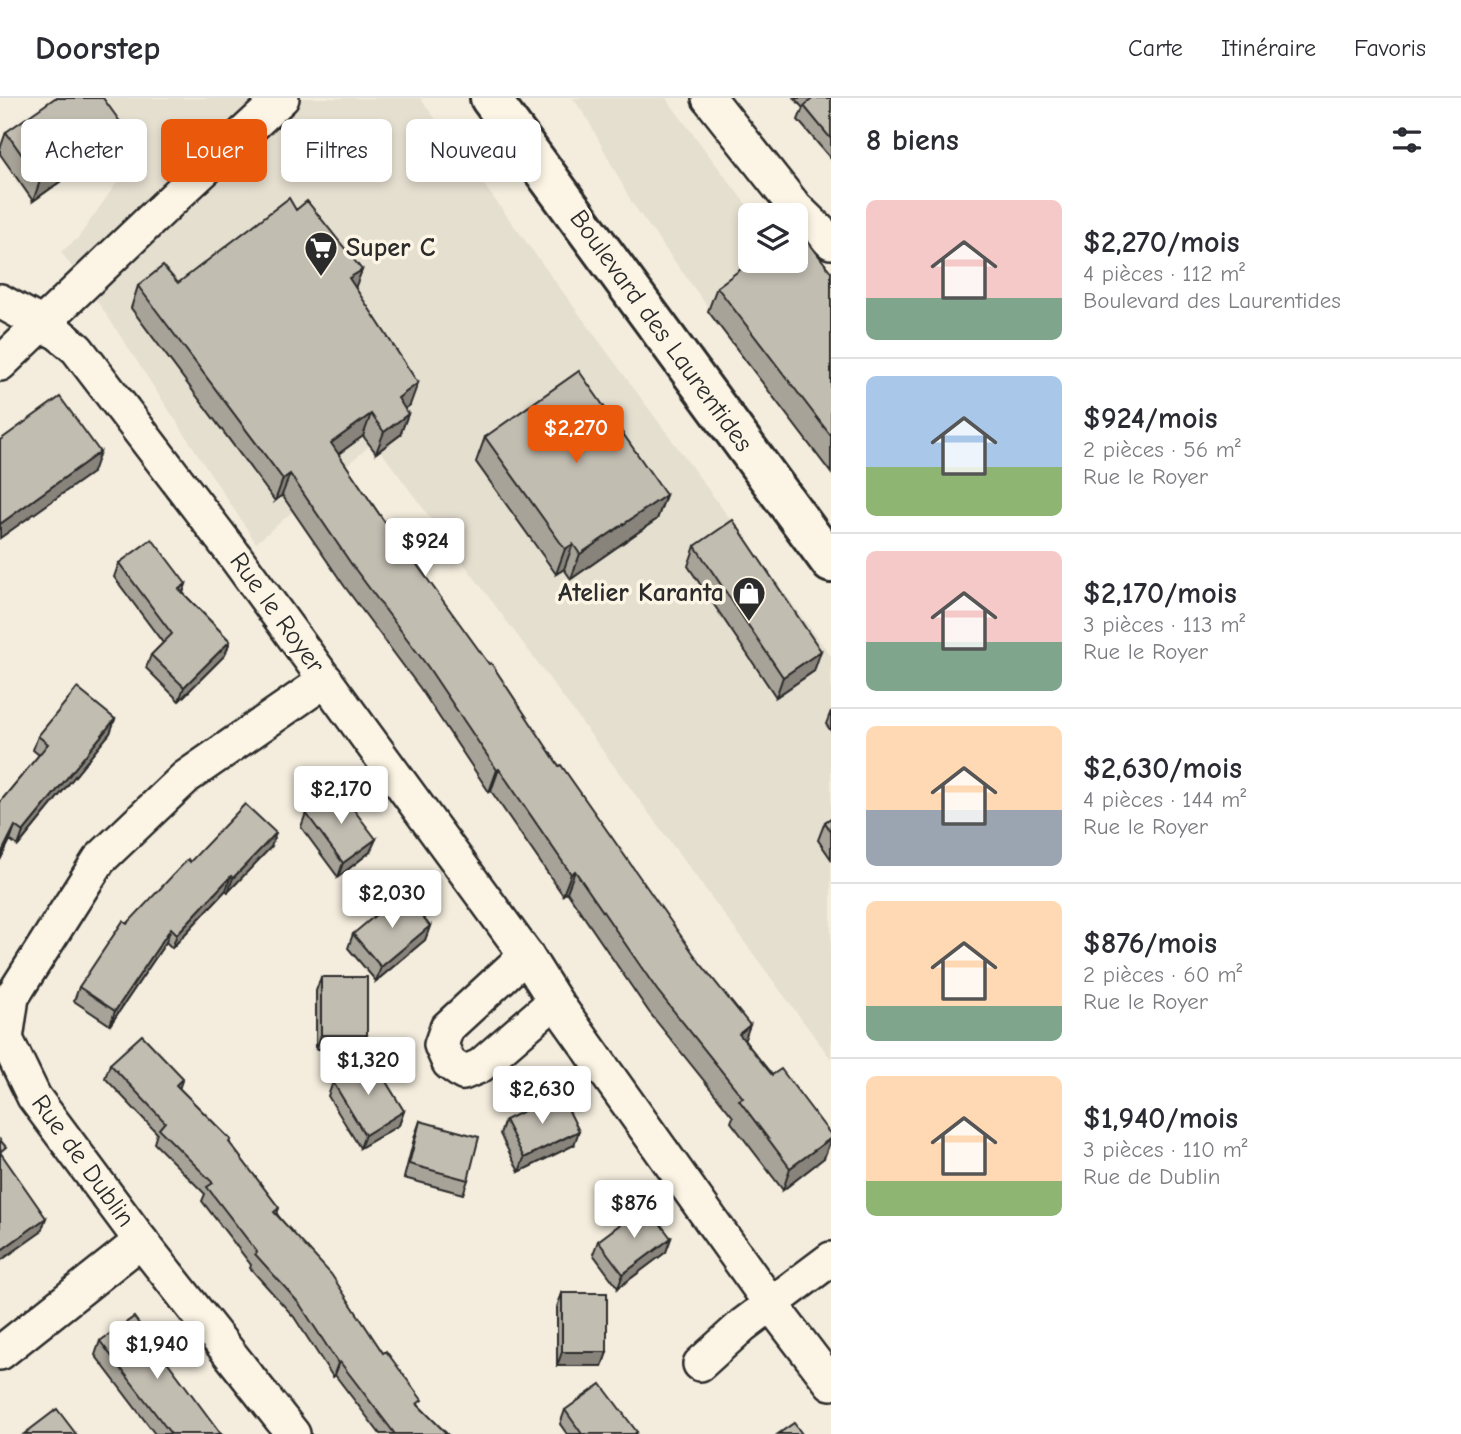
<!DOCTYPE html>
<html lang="fr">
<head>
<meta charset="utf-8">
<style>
	body { margin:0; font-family:"Comic Neue",sans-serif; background:#f7f7f7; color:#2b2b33; height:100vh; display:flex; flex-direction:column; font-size:26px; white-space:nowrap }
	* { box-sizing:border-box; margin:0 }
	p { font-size:23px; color:#7c7c81 }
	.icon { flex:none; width:38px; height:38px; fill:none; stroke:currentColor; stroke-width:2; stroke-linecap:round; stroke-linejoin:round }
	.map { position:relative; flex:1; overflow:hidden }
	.panel { display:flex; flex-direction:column; background:#fff; width:630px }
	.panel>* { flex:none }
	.hud { position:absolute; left:21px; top:21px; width:665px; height:63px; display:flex; gap:14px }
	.controls { position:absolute; left:738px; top:105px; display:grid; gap:14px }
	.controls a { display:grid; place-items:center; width:70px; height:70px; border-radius:10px; background:#fff; box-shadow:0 4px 10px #0003; font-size:35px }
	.price { position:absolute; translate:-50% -60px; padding:0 16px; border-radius:7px; background:#fff; color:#222; font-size:23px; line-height:46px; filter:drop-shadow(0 2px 4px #0008) }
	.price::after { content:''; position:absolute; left:50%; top:42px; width:21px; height:16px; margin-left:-10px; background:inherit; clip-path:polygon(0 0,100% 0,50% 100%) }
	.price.current { background:#ea580c; color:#fff }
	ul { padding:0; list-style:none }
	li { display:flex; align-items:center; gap:21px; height:175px; padding:0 35px }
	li+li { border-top:2px solid #e1e1e2 }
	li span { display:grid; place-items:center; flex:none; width:196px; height:140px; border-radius:10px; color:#555 }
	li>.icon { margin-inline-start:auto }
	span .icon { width:84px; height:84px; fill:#fffc; stroke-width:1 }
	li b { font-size:30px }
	h2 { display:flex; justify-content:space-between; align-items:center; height:84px; padding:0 35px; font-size:30px }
	.pill { padding:0 24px; border-radius:10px; background:#fff; box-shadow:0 4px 10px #0003; font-size:24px; line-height:63px }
	.pill.current { background:#ea580c; color:#fff }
	header { display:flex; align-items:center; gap:42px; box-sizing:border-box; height:98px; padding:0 35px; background:#fff; border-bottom:2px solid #e1e1e2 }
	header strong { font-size:33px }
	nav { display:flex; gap:38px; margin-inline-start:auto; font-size:24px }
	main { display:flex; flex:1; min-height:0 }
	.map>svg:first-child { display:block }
	.built { fill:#e5dfd0 }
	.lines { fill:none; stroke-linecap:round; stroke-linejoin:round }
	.minor-casing { stroke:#2b2b2b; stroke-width:38 }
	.major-casing { stroke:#2b2b2b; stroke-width:44 }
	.minor { stroke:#fcf5e5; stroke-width:33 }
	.major { stroke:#fcf5e5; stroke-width:38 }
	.wall { fill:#a7a398; stroke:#2b2b2b; stroke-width:2 }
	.shaded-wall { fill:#88847c; stroke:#2b2b2b; stroke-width:2 }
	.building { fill:#c2bdb1; stroke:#2b2b2b; stroke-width:2 }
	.labels { text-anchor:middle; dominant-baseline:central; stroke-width:7; stroke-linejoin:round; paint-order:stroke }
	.poi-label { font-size:26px; font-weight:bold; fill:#2b2b2b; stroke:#fcf5e5; text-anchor:start }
	.street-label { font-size:26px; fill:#2b2b2b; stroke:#fcf5e5 }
</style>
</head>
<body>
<header>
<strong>Doorstep</strong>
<nav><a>Carte</a><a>Itinéraire</a><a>Favoris</a></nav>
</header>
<main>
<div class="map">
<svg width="831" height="1336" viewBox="0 0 831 1336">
	<rect width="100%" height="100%" fill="#f4edde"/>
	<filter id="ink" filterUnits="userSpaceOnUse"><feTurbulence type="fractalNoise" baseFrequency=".0143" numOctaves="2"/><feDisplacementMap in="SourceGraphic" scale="14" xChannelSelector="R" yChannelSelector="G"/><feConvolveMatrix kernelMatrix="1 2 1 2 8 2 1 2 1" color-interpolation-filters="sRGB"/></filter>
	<g filter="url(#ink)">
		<g class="built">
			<polygon points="97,0 420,0 831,558 831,961 374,344 256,445 102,210 61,154 78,140 137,56"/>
			<polygon points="573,0 666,0 754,117 751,117 751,163 796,163 831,187 831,378 632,105 588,22"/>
		</g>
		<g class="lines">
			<defs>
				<g id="minor">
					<polyline points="709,0 795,109 831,144"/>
					<polyline points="0,203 58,235 77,251 229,450 526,857 555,903 770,1205 831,1285"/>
					<polyline points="0,266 178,96 282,0"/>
					<polyline points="526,857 447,930 441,947 449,965 463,975 480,968 555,903"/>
					<polyline points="0,1255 141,1143"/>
					<polyline points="700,1266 743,1227 831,1161"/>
					<polyline points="293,1336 141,1143 34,999 6,941 12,899 99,762 186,679 326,582"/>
				</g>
				<polyline id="major" points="490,0 831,465"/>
			</defs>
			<use href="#minor" class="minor-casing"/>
			<use href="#major" class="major-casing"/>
			<use href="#minor" class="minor"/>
			<use href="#major" class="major"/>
		</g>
		<g class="wall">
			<polygon points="794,0 831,0 831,61 798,22 803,10"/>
			<polygon points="121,25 114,45 33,103 0,56 0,51 6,34"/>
			<polygon points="296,112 362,172 355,189 410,307 405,311 408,316 400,337 376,355 363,338 338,356 413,466 559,668 745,943 772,977 831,1037 831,1042 824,1060 783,1092 731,1024 733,1019 649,914 567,794 563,797 491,693 489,694 420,590 345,489 282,397 275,403 131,210 138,188 178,185"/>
			<polygon points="831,174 831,375 708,213 717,189"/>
			<polygon points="485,339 666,397 657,421 571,481 564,471 556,476 476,364"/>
			<polygon points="695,448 814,573 776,599 688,468"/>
			<polygon points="119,465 186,486 183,495 230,543 225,557 179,603 146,570 151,557 163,545 114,479"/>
			<polygon points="831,613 831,633 826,626"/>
			<polygon points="115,621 110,635 18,748 10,742 0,762 0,704 39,657 33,652 38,638"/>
			<polygon points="306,715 370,754 338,779 301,729"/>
			<polygon points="831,720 831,761 818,742 825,724"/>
			<polygon points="271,749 228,794 226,792 172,850 166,844 110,927 74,903 79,889 190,764"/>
			<polygon points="430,828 425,842 376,883 348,850 353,836"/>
			<polygon points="321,879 367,937 362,951 316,951 316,893"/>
			<polygon points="110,966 179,990 231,1042 230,1046 279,1110 277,1116 383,1255 420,1309 447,1336 380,1336 335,1277 333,1279 294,1219 250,1170 251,1167 202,1103 205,1096 154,1045 157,1035 105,980"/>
			<polygon points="333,984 404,1013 399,1027 360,1050 328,998"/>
			<polygon points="505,1022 574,1047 519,1074 500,1036"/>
			<polygon points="420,1023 468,1082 463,1096 404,1080 415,1037"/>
			<polygon points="671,1140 666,1154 618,1190 593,1156 598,1143"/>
			<polygon points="562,1195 607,1254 602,1268 557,1268 557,1209"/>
			<polygon points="100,1243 221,1336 155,1336 95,1257"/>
			<polygon points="565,1312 637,1334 636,1336 567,1336 560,1326"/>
		</g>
		<g class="shaded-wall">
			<polygon points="121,25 114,45 33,103 40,83"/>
			<polygon points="362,172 354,193 349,180"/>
			<polygon points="418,285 410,307 390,322 398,300"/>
			<polygon points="371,316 363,338 323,367 331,345"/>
			<polygon points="408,316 400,337 376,355 384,334"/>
			<polygon points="100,354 93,374 0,440 0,426"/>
			<polygon points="290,376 282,397 275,403 283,381"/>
			<polygon points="666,397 657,421 571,481 580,456"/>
			<polygon points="573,446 564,471 556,476 565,451"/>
			<polygon points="186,486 181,500 179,491"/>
			<polygon points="230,543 225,557 179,603 184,589"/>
			<polygon points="821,553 814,573 776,599 783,579"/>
			<polygon points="115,621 110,635 18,748 23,734"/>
			<polygon points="499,671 491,693 489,694 497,672"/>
			<polygon points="15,728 10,742 0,762 0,758"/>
			<polygon points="276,735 271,749 228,794 233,780"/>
			<polygon points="376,741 370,754 338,779 343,765"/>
			<polygon points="575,773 567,794 563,797 571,776"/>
			<polygon points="231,778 226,792 172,850 177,836"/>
			<polygon points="430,828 425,842 376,883 381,869"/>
			<polygon points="171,830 166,844 110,927 115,913"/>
			<polygon points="750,927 742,949 739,936"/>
			<polygon points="321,937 367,937 362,951 316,951"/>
			<polygon points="183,980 178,994 176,987"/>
			<polygon points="404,1013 399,1027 360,1050 365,1037"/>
			<polygon points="579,1033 574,1047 519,1074 524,1060"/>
			<polygon points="831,1040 824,1060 783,1092 790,1070"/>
			<polygon points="46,1120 41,1134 0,1163 0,1153"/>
			<polygon points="671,1140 666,1154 618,1190 623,1176"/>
			<polygon points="562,1254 607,1254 602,1268 557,1268"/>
			<polygon points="340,1264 335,1277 333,1279 338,1265"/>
		</g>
		<g class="building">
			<polygon points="55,0 103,0 121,25 40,83 6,34"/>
			<polygon points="812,0 831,0 831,41 804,8 812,1"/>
			<polygon points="289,100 296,112 307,103 362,172 349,180 418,285 398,300 408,316 384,334 371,316 331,345 413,466 415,464 489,566 491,565 559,668 561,667 700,865 750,927 739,936 772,977 781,971 831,1037 831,1040 790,1070 739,1002 743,1000 657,892 575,773 571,776 499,671 497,672 428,569 352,467 290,376 283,381 138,188 163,168 178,185"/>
			<polygon points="798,130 831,174 831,338 717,189 752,163 796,163 796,131"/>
			<polygon points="579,273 666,397 580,456 573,446 565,451 485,339"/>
			<polygon points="60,299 100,354 0,426 0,342"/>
			<polygon points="733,422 821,553 783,579 695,448"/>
			<polygon points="152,441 186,486 179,491 230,543 184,589 151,557 172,536 119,465"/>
			<polygon points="77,590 115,621 23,734 15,728 0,758 0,704 48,646 38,638"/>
			<polygon points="338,691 376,741 343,765 306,715"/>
			<polygon points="245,706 276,735 233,780 231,778 177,836 171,830 115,913 79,889 123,823 127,826 188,761 190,764"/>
			<polygon points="831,720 831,734 825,724"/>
			<polygon points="402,795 430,828 381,869 353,836"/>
			<rect x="321" y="879" width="46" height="58"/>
			<polygon points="142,937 183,980 176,987 231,1042 229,1044 279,1110 274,1114 331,1176 383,1255 386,1253 422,1302 417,1306 447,1336 395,1336 340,1264 338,1265 299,1205 255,1156 257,1154 207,1089 213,1085 159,1031 165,1024 110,966"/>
			<polygon points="372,961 404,1013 365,1037 333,984"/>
			<polygon points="560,995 579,1033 524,1060 505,1022"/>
			<polygon points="420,1023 479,1039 468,1082 409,1066"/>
			<polygon points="0,1042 6,1049 0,1054"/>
			<polygon points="0,1054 46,1120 0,1153"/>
			<polygon points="646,1107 671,1140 623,1176 598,1143"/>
			<rect x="562" y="1195" width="45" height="59"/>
			<polygon points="134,1219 221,1336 171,1336 100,1243"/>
			<polygon points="601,1286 637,1334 634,1336 582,1336 565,1312"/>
			<polygon points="57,1311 76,1336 24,1336"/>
			<polygon points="794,1325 802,1336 778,1336"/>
		</g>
	</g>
	<defs>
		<symbol id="supermarket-pin" viewBox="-11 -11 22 30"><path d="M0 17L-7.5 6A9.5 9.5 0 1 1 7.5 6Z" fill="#2b2b2b" stroke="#fcf5e5"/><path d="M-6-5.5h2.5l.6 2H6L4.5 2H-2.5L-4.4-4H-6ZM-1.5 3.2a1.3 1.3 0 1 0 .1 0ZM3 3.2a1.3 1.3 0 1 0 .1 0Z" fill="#fff"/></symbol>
		<symbol id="shop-pin" viewBox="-11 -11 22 30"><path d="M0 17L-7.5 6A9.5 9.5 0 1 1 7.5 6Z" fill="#2b2b2b" stroke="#fcf5e5"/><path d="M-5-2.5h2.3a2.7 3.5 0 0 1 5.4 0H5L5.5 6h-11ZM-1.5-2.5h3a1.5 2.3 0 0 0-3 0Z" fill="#fff"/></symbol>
	</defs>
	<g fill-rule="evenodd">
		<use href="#supermarket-pin" x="302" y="131" width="38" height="52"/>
		<use href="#shop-pin" x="730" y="476" width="38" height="52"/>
	</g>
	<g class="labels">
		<g class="poi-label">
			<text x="346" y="150">Super C</text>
			<text x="724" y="495" text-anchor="end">Atelier Karanta</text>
		</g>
		<g class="street-label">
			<text transform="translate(661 233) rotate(54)">Boulevard des Laurentides</text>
			<text transform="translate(277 515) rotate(54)">Rue le Royer</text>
			<text transform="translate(83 1063) rotate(54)">Rue de Dublin</text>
		</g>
	</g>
</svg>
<div class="controls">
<a><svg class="icon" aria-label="layers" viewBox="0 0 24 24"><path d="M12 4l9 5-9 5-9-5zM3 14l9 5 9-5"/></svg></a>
</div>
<b class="price current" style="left:576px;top:367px">$2,270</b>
<b class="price" style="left:425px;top:480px">$924</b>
<b class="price" style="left:341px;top:728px">$2,170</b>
<b class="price" style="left:392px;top:832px">$2,030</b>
<b class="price" style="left:368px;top:999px">$1,320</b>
<b class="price" style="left:542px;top:1028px">$2,630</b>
<b class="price" style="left:634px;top:1142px">$876</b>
<b class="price" style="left:157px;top:1283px">$1,940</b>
<div class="hud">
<a class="pill">Acheter</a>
<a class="pill current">Louer</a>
<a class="pill">Filtres</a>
<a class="pill">Nouveau</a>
</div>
</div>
<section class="panel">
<h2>8 biens<svg class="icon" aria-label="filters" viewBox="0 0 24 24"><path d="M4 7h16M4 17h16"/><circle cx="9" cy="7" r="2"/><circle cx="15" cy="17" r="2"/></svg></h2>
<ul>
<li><span style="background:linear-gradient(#f6c9c9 70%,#7fa58c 0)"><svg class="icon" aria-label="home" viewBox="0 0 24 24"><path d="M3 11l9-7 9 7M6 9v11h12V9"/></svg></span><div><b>$2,270/mois</b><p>4 pièces · 112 m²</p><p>Boulevard des Laurentides</p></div></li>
<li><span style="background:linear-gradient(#a9c7e8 65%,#8fb573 0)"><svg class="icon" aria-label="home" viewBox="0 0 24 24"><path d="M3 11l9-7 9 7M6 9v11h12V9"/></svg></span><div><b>$924/mois</b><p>2 pièces · 56 m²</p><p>Rue le Royer</p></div></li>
<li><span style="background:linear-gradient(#f6c9c9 65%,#7fa58c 0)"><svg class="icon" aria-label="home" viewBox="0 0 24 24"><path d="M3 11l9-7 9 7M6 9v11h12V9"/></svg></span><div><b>$2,170/mois</b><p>3 pièces · 113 m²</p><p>Rue le Royer</p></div></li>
<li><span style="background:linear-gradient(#ffd9b3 60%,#9aa5b1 0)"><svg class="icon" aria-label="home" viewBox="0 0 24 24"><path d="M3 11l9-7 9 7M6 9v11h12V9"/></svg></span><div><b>$2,630/mois</b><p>4 pièces · 144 m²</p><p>Rue le Royer</p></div></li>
<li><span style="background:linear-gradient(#ffd9b3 75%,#7fa58c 0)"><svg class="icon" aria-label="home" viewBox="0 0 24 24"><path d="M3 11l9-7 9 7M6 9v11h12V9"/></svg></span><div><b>$876/mois</b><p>2 pièces · 60 m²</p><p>Rue le Royer</p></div></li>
<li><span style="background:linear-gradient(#ffd9b3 75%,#8fb573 0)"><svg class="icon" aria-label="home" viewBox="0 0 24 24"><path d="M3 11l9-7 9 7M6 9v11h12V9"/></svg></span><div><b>$1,940/mois</b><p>3 pièces · 110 m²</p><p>Rue de Dublin</p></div></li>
</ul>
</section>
</main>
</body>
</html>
